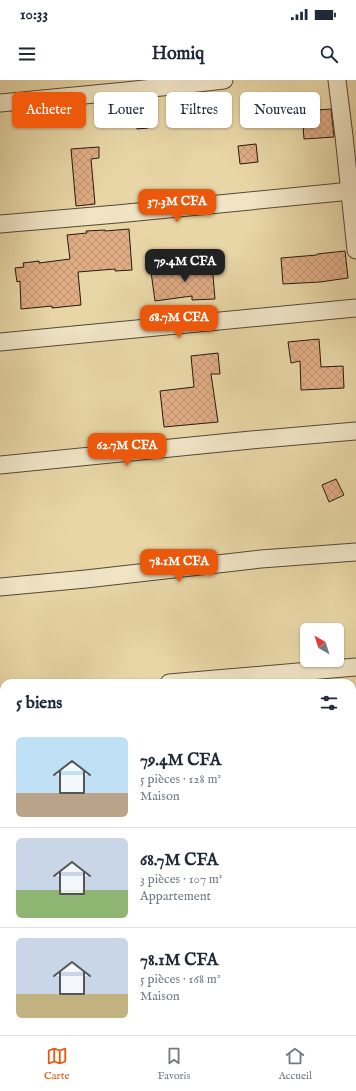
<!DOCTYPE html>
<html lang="fr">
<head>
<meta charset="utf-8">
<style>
	body { margin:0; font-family:"IM FELL English",serif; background:#f2f2f3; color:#1f2937; height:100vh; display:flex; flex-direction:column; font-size:15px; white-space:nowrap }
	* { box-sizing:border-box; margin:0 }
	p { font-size:13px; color:#747a83 }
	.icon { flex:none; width:22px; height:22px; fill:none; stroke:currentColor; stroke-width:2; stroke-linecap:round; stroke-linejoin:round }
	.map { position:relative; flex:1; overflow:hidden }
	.sheet { position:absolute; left:0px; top:599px; width:356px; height:356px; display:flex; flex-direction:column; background:#fff; border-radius:12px 12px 0 0; box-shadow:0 1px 3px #0004 }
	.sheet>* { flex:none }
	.banner { position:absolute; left:12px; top:12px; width:332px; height:36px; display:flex; gap:8px }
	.needle { width:26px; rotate:321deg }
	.buttons { position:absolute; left:300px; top:543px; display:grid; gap:8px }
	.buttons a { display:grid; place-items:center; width:44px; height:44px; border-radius:6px; background:#fff; box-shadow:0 1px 3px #0004; font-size:20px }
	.price { position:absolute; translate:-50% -34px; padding:0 9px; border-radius:8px; background:#ea580c; color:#fff; font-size:13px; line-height:26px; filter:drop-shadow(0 1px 2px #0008) }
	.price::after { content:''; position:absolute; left:50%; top:24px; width:12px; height:9px; margin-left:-6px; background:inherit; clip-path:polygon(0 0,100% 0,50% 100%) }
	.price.selected { background:#222; color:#fff }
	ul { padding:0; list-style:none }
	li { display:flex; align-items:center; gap:12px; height:100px; padding:0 16px }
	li+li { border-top:1px solid #e0e1e3 }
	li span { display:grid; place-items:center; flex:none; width:112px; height:80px; border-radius:6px; color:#555 }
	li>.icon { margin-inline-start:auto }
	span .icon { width:48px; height:48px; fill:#fffc; stroke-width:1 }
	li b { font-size:17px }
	h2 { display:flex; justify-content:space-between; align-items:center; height:48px; padding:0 16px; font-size:17px }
	.tag { padding:0 14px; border-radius:6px; background:#fff; box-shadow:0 1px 3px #0004; font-size:14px; line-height:36px }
	.tag.selected { background:#ea580c; color:#fff }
	.status { display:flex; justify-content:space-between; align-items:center; height:28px; padding:0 20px; background:#fff; direction:ltr }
	.status svg { height:11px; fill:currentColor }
	header { display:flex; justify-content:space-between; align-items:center; height:52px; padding:0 16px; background:#fff; font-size:18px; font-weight:800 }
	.tabs { display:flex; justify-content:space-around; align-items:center; height:56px; border-top:1px solid #e0e1e3; background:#fff; font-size:11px; color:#747a83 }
	.tabs a { display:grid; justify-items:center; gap:2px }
	.tabs .selected { color:#ea580c }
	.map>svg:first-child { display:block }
	.building { fill:url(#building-cross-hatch); stroke:#251911 }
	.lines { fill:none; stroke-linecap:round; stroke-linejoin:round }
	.minor-casing { stroke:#564836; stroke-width:19 }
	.minor { stroke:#f0e4c5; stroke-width:17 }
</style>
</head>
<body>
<div class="status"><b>10:33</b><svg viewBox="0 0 49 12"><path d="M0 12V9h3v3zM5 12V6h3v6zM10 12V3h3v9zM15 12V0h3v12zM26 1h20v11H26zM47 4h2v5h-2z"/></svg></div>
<header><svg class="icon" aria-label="menu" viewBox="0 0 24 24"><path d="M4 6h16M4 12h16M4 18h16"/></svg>Homiq<svg class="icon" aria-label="search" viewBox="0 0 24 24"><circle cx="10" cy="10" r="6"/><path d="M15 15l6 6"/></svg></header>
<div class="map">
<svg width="356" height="955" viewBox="0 0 356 955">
	<defs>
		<pattern id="building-cross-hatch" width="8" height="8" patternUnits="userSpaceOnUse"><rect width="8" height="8" fill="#e0ac84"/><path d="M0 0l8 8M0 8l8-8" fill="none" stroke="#c09371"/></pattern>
	</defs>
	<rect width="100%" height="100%" fill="#e8d6a6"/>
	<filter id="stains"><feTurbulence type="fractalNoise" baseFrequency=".005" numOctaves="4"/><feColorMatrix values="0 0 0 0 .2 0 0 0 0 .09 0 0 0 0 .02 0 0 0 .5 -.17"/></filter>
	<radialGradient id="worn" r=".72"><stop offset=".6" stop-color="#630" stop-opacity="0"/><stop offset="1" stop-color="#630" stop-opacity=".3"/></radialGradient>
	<g class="building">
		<polygon points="331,29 334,57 304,59 302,31"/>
		<polygon points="145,31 148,48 137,49 134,33"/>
		<polygon points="256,64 258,82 240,84 238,66"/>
		<polygon points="99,67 99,78 91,79 95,124 76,126 71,69"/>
		<polygon points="129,149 132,190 115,191 115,189 78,192 81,225 52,228 52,226 21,229 20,201 17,202 15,188 24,187 23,183 39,181 39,183 70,179 67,155 87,153 86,151 105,150 105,151"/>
		<polygon points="345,171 348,198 320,202 283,204 281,178 317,175 317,174"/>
		<polygon points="212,184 215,219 192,220 192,216 155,221 151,192 190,187 190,185"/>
		<polygon points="319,259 321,287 343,286 344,308 301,310 300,281 291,283 288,262"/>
		<polygon points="218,273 220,294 211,294 218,342 164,347 160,311 194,307 191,276"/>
		<polygon points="336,399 344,415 329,422 322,405"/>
	</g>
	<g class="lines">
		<defs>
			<g id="minor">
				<polyline points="337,0 344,56 356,170"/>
				<polyline points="0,23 126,11 224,0"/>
				<polyline points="0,144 117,134 351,111"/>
				<polyline points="0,262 356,228"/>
				<polyline points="0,385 251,360 356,351"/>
				<polyline points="0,507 86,499 261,479 356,472"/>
				<polyline points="169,603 356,587"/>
				<polyline points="0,623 4,622"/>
				<polyline points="352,706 356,706"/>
				<polyline points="0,742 4,742"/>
				<polyline points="352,829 356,829"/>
				<polyline points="0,861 4,861"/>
				<polyline points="352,874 356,869"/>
				<polyline points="0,916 4,948"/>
				<polyline points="352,945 356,945"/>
				<polyline points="244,955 278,951"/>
			</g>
		</defs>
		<use href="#minor" class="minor-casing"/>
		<use href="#minor" class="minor"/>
	</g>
	<rect width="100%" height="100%" filter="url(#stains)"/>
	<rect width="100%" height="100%" fill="url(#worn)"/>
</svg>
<div class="buttons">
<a><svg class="needle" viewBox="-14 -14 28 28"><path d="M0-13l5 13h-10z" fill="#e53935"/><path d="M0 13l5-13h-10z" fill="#747a83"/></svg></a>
</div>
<b class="price" style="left:177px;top:143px">37.3M CFA</b>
<b class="price selected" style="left:185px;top:203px">79.4M CFA</b>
<b class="price" style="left:179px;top:259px">68.7M CFA</b>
<b class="price" style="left:127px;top:387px">62.7M CFA</b>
<b class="price" style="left:179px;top:503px">78.1M CFA</b>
<div class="banner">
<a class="tag selected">Acheter</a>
<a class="tag">Louer</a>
<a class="tag">Filtres</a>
<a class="tag">Nouveau</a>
</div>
<section class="sheet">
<h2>5 biens<svg class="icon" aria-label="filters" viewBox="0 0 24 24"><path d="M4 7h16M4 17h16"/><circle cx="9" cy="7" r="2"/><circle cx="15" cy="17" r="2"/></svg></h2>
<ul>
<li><span style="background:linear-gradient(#bfe0f5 70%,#b9a48a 0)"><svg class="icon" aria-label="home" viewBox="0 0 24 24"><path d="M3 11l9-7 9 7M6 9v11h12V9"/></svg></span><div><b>79.4M CFA</b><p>5 pièces · 128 m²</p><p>Maison</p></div></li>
<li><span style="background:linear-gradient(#c9d6e8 65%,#8fb573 0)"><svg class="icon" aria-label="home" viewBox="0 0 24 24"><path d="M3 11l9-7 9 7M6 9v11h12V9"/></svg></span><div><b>68.7M CFA</b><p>3 pièces · 107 m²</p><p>Appartement</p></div></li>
<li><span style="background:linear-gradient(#c9d6e8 70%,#c2b280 0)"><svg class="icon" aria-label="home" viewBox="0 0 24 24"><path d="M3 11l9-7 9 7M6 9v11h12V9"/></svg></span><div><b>78.1M CFA</b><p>5 pièces · 168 m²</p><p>Maison</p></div></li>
</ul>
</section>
</div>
<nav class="tabs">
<a class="selected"><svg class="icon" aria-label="map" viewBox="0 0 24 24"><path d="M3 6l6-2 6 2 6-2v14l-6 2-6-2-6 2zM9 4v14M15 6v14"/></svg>Carte</a>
<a><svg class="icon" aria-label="saved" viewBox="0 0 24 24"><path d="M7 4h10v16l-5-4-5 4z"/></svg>Favoris</a>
<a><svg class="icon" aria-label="home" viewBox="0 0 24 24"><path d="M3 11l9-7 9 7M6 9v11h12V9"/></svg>Accueil</a>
</nav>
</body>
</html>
